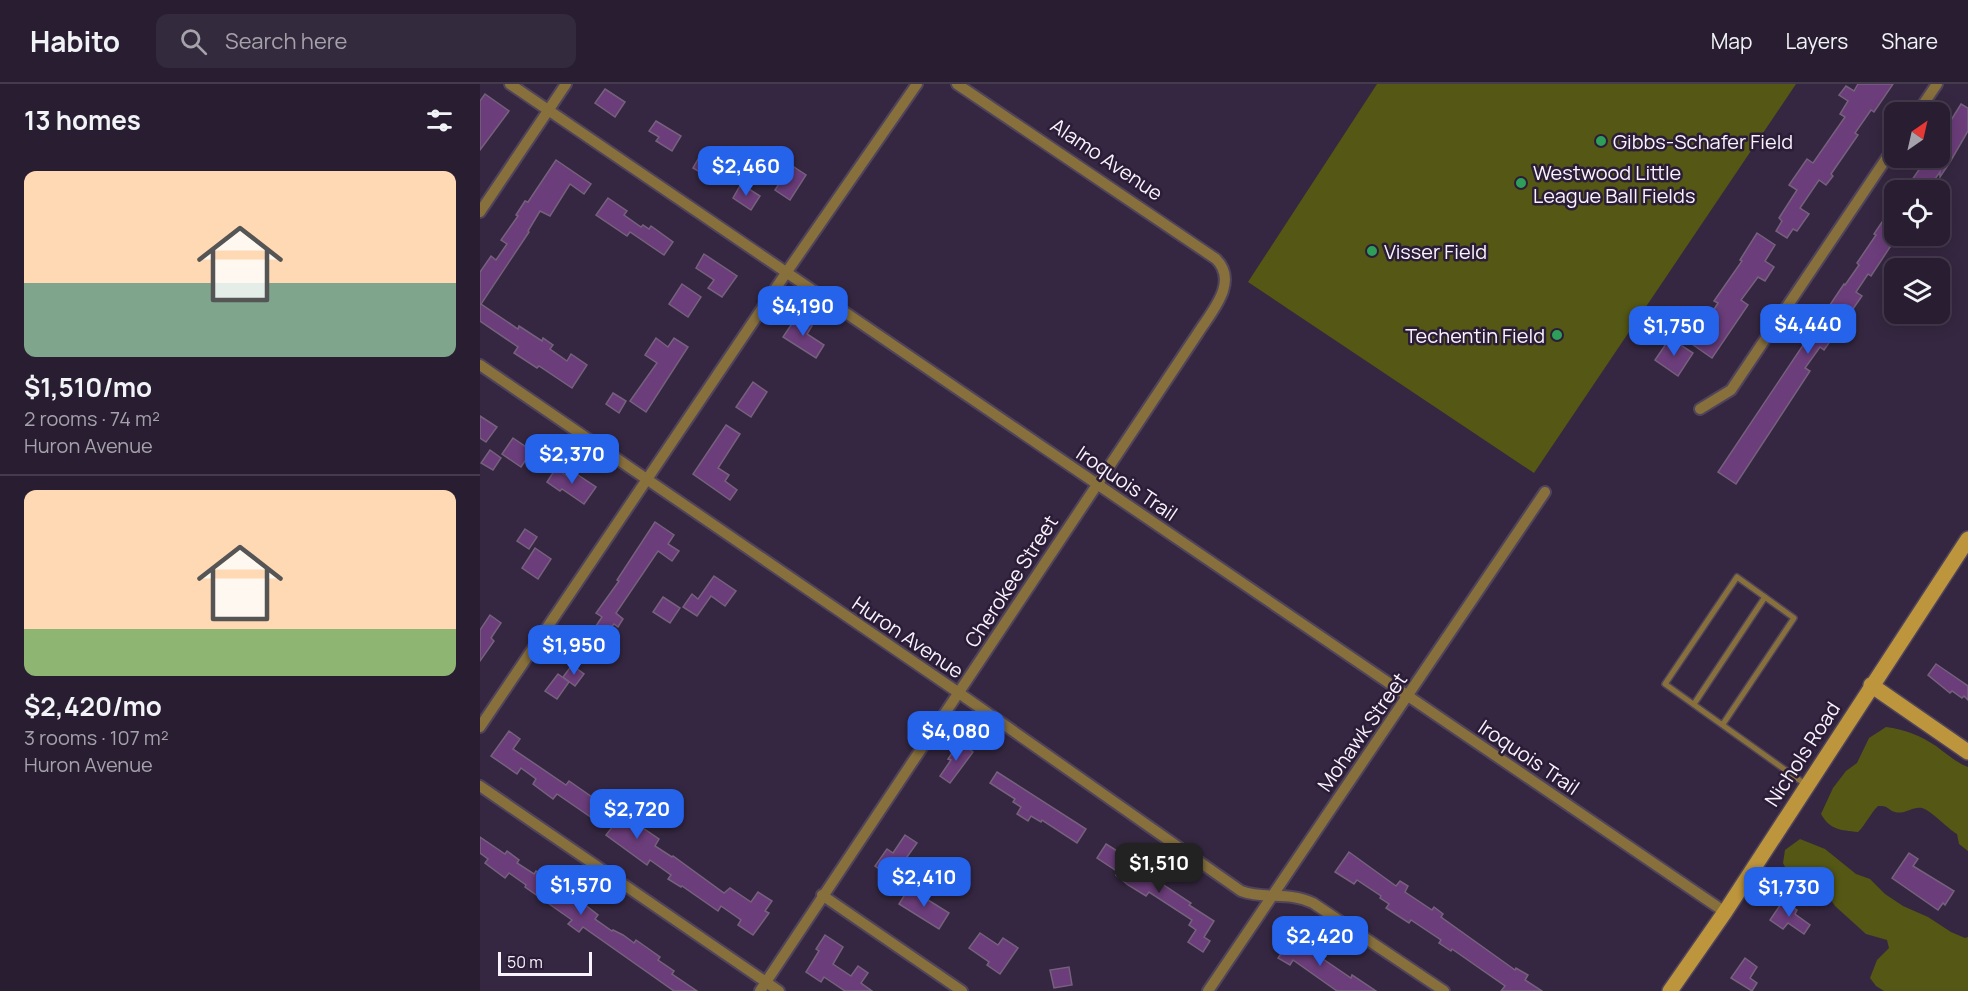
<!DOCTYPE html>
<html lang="en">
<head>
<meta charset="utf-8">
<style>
	body { margin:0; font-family:Manrope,sans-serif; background:#342a3d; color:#f1f3f6; height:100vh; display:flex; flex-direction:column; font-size:22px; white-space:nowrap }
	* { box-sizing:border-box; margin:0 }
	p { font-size:20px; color:#a5a2ab }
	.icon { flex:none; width:33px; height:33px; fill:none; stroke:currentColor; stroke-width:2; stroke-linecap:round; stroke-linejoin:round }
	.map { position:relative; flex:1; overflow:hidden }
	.panel { display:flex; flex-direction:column; background:#281d31; width:480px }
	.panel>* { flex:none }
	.needle { width:39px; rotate:34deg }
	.controls { position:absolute; left:1404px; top:18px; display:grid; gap:12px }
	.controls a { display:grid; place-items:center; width:66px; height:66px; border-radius:12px; background:#281d31; box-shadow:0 3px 15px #0003,0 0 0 2px #443b4d; font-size:30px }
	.scale { position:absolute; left:18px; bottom:15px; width:94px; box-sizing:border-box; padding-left:6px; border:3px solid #f8f3fd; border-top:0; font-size:16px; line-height:21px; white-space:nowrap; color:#f8f3fd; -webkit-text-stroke:4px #2b1d37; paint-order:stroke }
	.price { position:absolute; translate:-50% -51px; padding:0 14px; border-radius:12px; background:#2563eb; color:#fff; font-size:20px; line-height:39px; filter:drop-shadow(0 2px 3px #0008) }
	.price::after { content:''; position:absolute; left:50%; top:36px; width:18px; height:14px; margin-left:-9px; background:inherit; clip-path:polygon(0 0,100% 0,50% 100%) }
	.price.active { background:#222; color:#fff }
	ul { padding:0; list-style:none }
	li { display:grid; align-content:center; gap:12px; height:318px; padding:0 24px }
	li+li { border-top:2px solid #443b4d }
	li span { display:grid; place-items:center; height:186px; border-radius:12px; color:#555 }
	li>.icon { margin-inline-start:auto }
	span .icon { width:108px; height:108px; fill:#fffc; stroke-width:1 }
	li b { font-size:26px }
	h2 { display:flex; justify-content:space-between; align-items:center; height:72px; padding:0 24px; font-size:26px }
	header { display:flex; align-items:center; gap:36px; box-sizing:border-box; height:84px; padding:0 30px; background:#281d31; border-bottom:2px solid #443b4d }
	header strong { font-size:28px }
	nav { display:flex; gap:33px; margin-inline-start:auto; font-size:21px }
	.search { width:420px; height:54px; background:#342a3d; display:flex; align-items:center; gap:15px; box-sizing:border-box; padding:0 21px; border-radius:12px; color:#a5a2ab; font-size:22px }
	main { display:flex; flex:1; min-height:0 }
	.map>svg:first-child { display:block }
	.green { fill:#555714 }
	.building { fill:#6b3d7a; stroke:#76617d; stroke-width:1.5 }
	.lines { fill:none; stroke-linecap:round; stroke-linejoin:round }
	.lane-casing { stroke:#50445b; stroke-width:8 }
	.street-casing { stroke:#50445b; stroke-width:14 }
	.secondary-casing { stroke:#50445b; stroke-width:18 }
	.lane { stroke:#88703d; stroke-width:5 }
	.street { stroke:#88703d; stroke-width:10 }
	.secondary { stroke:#bc953d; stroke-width:15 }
	.leisure-dot { fill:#2e9e5b; stroke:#2b1d37; stroke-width:2 }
	.labels { text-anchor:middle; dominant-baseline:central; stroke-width:5; stroke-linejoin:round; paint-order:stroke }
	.poi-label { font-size:20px; fill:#f8f3fd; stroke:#2b1d37; text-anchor:start }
	.street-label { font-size:20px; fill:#f8f3fd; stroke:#2b1d37 }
</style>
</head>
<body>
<header>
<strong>Habito</strong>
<div class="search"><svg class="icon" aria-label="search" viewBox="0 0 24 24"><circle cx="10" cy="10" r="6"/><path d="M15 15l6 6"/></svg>Search here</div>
<nav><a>Map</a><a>Layers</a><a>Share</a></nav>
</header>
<main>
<section class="panel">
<h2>13 homes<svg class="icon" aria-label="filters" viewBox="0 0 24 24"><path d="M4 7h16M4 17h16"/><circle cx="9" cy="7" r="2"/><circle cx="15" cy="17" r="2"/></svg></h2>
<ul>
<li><span style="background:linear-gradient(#ffd9b3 60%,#7fa58c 0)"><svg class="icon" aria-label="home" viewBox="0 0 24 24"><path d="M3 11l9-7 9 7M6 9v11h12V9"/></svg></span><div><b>$1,510/mo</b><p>2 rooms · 74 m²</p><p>Huron Avenue</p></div></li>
<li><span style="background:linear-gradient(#ffd9b3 75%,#8fb573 0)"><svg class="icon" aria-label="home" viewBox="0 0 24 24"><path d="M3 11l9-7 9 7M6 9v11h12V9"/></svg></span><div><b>$2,420/mo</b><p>3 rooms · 107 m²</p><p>Huron Avenue</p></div></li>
</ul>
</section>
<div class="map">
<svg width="1488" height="907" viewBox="0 0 1488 907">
	<rect width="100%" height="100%" fill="#352741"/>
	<g class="green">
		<polygon points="897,0 1316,0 1054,389 768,198"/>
		<path d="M 1406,643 C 1424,645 1441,652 1456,662 C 1467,670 1475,678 1488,683 L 1488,767 L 1479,760 L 1477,750 C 1467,744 1452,727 1442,724 C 1433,722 1424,731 1415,728 C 1406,725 1410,722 1398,722 C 1390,730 1386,740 1378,748 C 1360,746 1350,746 1341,730 L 1353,704 L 1366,687 L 1377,679 L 1389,654 Z"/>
		<polygon points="1320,755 1345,765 1376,790 1390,795 1405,810 1423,822 1448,833 1471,848 1485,854 1488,853 1488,907 1404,907 1396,902 1390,894 1397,876 1409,864 1407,856 1386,850 1355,822 1342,803 1308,789 1303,779 1305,766"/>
	</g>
	<g class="building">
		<polygon points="1378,0 1413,0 1394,28 1391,26 1375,49 1378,51 1351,90 1353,92 1346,101 1339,96 1320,124 1329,130 1317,147 1313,145 1307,154 1296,147 1302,137 1299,134 1317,106 1309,101 1327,75 1333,79 1365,33 1360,30 1368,17 1359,11 1366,2 1374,7"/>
		<polygon points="125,5 145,18 135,33 115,19"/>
		<polygon points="5,10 29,27 0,66 0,17"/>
		<polygon points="1481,20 1488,24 1488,47 1470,78 1460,93 1460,88 1447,106 1425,106 1447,74 1460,74 1460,54"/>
		<polygon points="176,37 201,52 192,67 176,57 179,53 169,47"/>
		<polygon points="221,70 241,81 233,96 213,84"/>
		<polygon points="76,76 111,100 104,110 90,100 70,132 60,127 48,147 49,148 1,220 38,245 39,242 62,257 63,254 73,261 70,265 87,277 91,270 107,281 92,304 59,282 57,284 34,269 38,263 0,237 0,188 11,172 16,176 27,160 21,156 38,132 36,131 45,117 48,118"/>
		<polygon points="311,81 326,91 310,116 295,106"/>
		<polygon points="261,100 280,112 271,126 253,114"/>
		<polygon points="128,114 147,127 144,131 161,143 163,141 169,145 171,142 193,158 184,171 150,148 147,152 116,131"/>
		<polygon points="1414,126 1414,157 1391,192 1388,190 1376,208 1382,212 1361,242 1344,266 1340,263 1325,284 1330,287 1256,400 1238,388 1364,200 1365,201 1379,181 1377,179 1396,151 1394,150 1404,135 1407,137"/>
		<polygon points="1277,149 1295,161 1285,177 1294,183 1285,197 1278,193 1261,216 1268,221 1232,274 1212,260 1238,219 1234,217 1262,177 1260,176"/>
		<polygon points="224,170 257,192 242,213 228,204 234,196 216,184"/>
		<polygon points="202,200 221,213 208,233 189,220"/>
		<polygon points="317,232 332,242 327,250 344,261 336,274 303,253"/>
		<polygon points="176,254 188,263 194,254 208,263 166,328 150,317 177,279 165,271"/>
		<polygon points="1190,254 1213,269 1198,292 1175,276"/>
		<polygon points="273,298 287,308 271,333 256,323"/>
		<polygon points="133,309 146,317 139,329 126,320"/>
		<polygon points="0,332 17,343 6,358 0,354"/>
		<polygon points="246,341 260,350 238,384 249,391 245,397 257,406 250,416 213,390"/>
		<polygon points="33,354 52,367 41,383 22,370"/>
		<polygon points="10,366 21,374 13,386 1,379"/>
		<polygon points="76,384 91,395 95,389 116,403 104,420 82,405 80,407 67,398"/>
		<polygon points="175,438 194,451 188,460 199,467 192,477 178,467 136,529 143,535 138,543 134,540 127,548 126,547 106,575 92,565 104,547 110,551 122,533 116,529 139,497 137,496"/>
		<polygon points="45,445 57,453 49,465 37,457"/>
		<polygon points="55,464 71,475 58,495 42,484"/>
		<polygon points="234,492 256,507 245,522 231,512 217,532 203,523 212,510 218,515"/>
		<polygon points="183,513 200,524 190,539 173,528"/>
		<polygon points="10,531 21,539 11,554 14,557 0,577 0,546"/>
		<polygon points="1456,580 1488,602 1488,616 1484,612 1482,614 1472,607 1470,609 1448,591"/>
		<polygon points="92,581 104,590 95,602 83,593"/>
		<polygon points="78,590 89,598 77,615 65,607"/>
		<polygon points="29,647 40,655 33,665 86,701 89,697 125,722 128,719 141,729 148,720 158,727 153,734 161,740 160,742 179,755 175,762 192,773 193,772 244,809 250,804 271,818 278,808 292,817 285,827 289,829 273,851 258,841 261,836 241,822 238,827 202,802 201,803 188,795 191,791 170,776 167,781 126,751 134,741 116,727 112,734 77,710 73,715 53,700 56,695 41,684 37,690 11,672"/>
		<polygon points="479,658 493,668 470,699 460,692 471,676 468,675"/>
		<polygon points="517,688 606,745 597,759 562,736 561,738 551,732 548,737 537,730 541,723 533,718 535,715 510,699"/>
		<polygon points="425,751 437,759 412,794 395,782 407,765 413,769"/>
		<polygon points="0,753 25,770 27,767 39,776 37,779 54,790 56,787 90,809 118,831 115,835 132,847 133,846 143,851 154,859 156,856 166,863 180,873 178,876 194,887 192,890 217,907 194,907 103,843 99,848 88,840 92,836 45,803 46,801 29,789 25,794 5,779 8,775 0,769"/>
		<polygon points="626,760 642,770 638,775 657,787 660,782 678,794 676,796 711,819 709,821 734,837 724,853 730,857 723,868 708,858 716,846 709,841 712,836 669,808 666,812 648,801 636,791 638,788 617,774"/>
		<polygon points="869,768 916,802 920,797 928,802 925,808 952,826 954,823 963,830 961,833 1035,886 1036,884 1048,891 1045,896 1062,907 1021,907 1025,902 972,865 971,867 959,859 961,856 931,836 929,839 906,824 909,820 900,814 901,812 877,796 874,800 855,788"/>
		<polygon points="1429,769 1438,775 1433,782 1474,807 1465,821 1463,819 1458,826 1412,794"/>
		<polygon points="429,804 469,829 459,845 419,820"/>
		<polygon points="1303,817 1317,826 1315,830 1330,841 1324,850 1308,839 1303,845 1290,836"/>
		<polygon points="500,849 518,861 523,854 538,864 520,890 507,881 509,878 489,864"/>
		<polygon points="345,851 363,863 353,880 371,892 378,882 388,889 381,899 392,907 365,907 344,893 341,898 326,888 339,867 336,865"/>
		<polygon points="814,851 846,872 843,875 871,894 872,891 896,907 857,907 813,876 810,881 798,874"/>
		<polygon points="1265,874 1277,883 1270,894 1277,899 1272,907 1251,894"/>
		<polygon points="589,883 592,901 574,904 570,886"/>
	</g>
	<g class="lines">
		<defs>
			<g id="lane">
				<polyline points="1214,620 1285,513"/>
				<polyline points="1243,640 1314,534 1257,493 1185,600 1325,700"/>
			</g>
			<g id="street">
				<polyline points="30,0 1245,828"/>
				<polyline points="1438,28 1457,0"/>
				<polyline points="0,128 86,0"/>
				<path d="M 0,281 L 479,609 L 761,807 C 785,816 808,807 833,819 L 964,907"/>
				<polyline points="1220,325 1251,306 1414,63"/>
				<polyline points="0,643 306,189 437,0"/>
				<polyline points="0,702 299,907"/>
				<polyline points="342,811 482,907"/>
				<path d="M 280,907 L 718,249 C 732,227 759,198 736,175 L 477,0"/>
				<polyline points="728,907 1065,408"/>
			</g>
			<g id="secondary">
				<polyline points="1391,601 1488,668"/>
				<polyline points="1190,907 1245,828 1488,455"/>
			</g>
		</defs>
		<use href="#lane" class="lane-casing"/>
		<use href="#street" class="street-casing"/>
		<use href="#secondary" class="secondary-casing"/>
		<use href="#lane" class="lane"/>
		<use href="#street" class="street"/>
		<use href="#secondary" class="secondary"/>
	</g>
	<g class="leisure-dot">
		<circle cx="1121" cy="57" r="6"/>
		<circle cx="1041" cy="99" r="6"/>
		<circle cx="892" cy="167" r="6"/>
		<circle cx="1077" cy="251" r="6"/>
	</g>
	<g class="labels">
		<g class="poi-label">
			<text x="1133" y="57">Gibbs-Schafer Field</text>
			<text x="1053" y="88">Westwood Little<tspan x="1053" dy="23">League Ball Fields</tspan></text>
			<text x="904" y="167">Visser Field</text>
			<text x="1065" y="251" text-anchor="end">Techentin Field</text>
		</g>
		<g class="street-label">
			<text transform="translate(627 75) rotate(34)">Alamo Avenue</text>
			<text transform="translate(647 399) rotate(34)">Iroquois Trail</text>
			<text transform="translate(531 497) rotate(-57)">Cherokee Street</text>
			<text transform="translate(428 553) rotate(34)">Huron Avenue</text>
			<text transform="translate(882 648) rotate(-55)">Mohawk Street</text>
			<text transform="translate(1322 670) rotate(-57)">Nichols Road</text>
			<text transform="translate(1049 673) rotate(34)">Iroquois Trail</text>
		</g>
	</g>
</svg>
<div class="controls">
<a><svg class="needle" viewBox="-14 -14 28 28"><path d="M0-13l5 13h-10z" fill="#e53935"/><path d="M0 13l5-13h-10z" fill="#a5a2ab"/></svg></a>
<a><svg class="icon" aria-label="locate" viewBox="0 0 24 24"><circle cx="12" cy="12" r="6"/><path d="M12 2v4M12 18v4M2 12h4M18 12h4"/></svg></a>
<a><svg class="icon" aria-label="layers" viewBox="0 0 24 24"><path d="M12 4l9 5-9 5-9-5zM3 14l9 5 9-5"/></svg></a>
</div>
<div class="scale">50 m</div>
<b class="price" style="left:266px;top:113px">$2,460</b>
<b class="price" style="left:323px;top:253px">$4,190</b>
<b class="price" style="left:1328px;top:271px">$4,440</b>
<b class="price" style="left:1194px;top:273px">$1,750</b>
<b class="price" style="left:92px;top:401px">$2,370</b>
<b class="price" style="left:94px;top:592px">$1,950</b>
<b class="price" style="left:476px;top:678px">$4,080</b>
<b class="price" style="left:157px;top:756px">$2,720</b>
<b class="price active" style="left:679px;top:810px">$1,510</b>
<b class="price" style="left:444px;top:824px">$2,410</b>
<b class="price" style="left:101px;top:832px">$1,570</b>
<b class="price" style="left:1309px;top:834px">$1,730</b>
<b class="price" style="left:840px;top:883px">$2,420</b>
</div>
</main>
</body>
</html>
